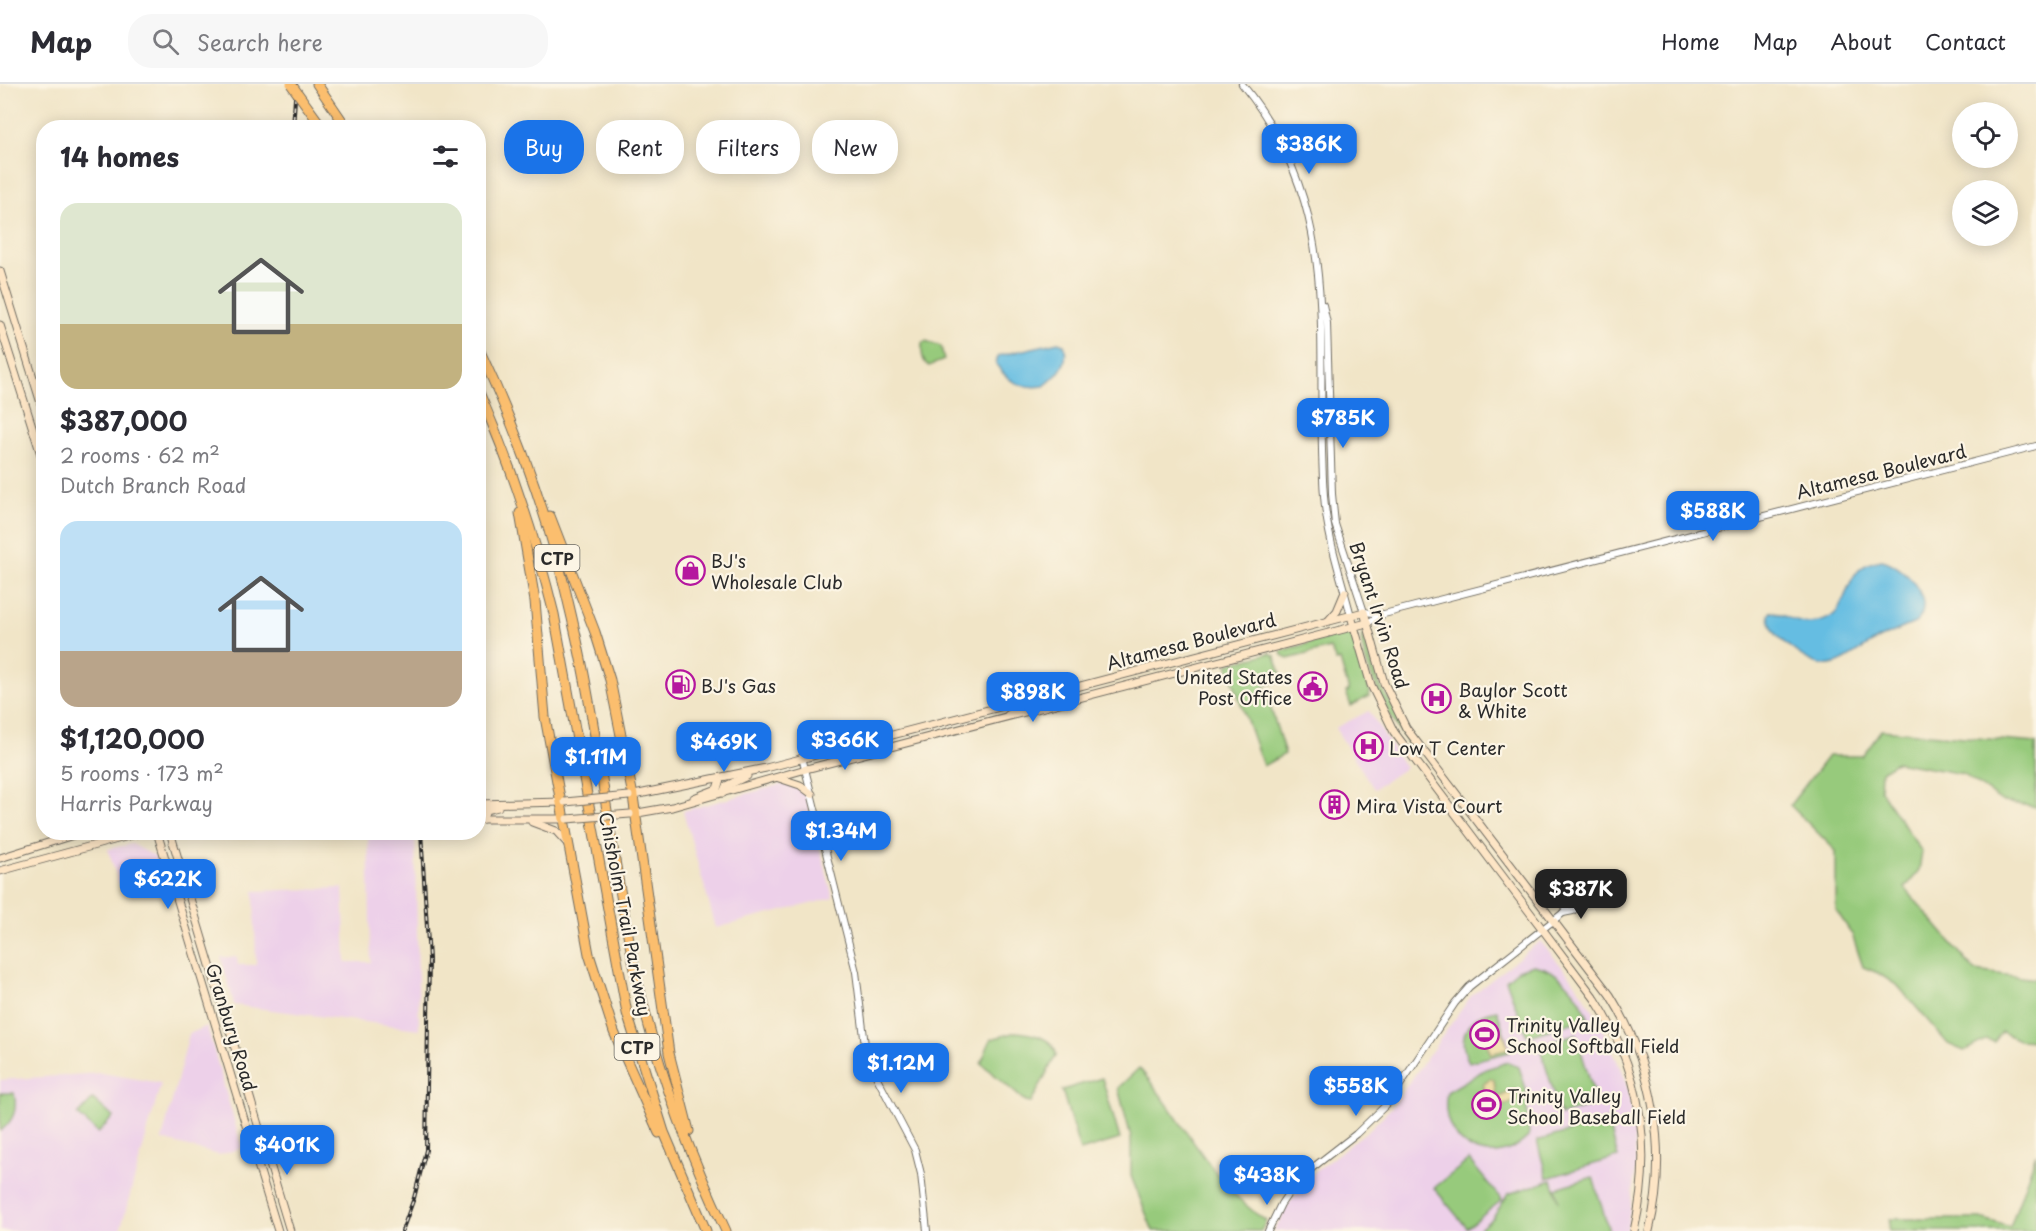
<!DOCTYPE html>
<html lang="en">
<head>
<meta charset="utf-8">
<style>
	body { margin:0; font-family:"Playpen Sans",sans-serif; background:#f7f7f7; color:#2b2b33; height:100vh; display:flex; flex-direction:column; font-size:22px; white-space:nowrap }
	* { box-sizing:border-box; margin:0 }
	p { font-size:20px; color:#7c7c81 }
	.icon { flex:none; width:33px; height:33px; fill:none; stroke:currentColor; stroke-width:2; stroke-linecap:round; stroke-linejoin:round }
	.map { position:relative; flex:1; overflow:hidden }
	.drawer { position:absolute; left:36px; top:36px; width:450px; height:720px; display:flex; flex-direction:column; background:#fff; border-radius:24px; box-shadow:0 3px 15px #0003 }
	.drawer>* { flex:none }
	.guide { position:absolute; left:504px; top:36px; width:570px; height:54px; display:flex; gap:12px }
	.tools { position:absolute; left:1952px; top:18px; display:grid; gap:12px }
	.tools a { display:grid; place-items:center; width:66px; height:66px; border-radius:50%; background:#fff; box-shadow:0 3px 15px #0003; font-size:30px }
	.price { position:absolute; translate:-50% -51px; padding:0 14px; border-radius:12px; background:#1a73e8; color:#fff; font-size:20px; line-height:39px; filter:drop-shadow(0 2px 3px #0008) }
	.price::after { content:''; position:absolute; left:50%; top:36px; width:18px; height:14px; margin-left:-9px; background:inherit; clip-path:polygon(0 0,100% 0,50% 100%) }
	.price.on { background:#222; color:#fff }
	ul { padding:0; list-style:none }
	li { display:grid; align-content:center; gap:12px; height:318px; padding:0 24px }
	li span { display:grid; place-items:center; height:186px; border-radius:18px; color:#555 }
	li>.icon { margin-inline-start:auto }
	span .icon { width:108px; height:108px; fill:#fffc; stroke-width:1 }
	li b { font-size:26px }
	h2 { display:flex; justify-content:space-between; align-items:center; height:72px; padding:0 24px; font-size:26px }
	.pill { padding:0 21px; border-radius:24px; background:#fff; box-shadow:0 3px 15px #0003; font-size:21px; line-height:54px }
	.pill.on { background:#1a73e8; color:#fff }
	header { display:flex; align-items:center; gap:36px; box-sizing:border-box; height:84px; padding:0 30px; background:#fff; border-bottom:2px solid #e1e1e2 }
	header strong { font-size:28px }
	nav { display:flex; gap:33px; margin-inline-start:auto; font-size:21px }
	.search { width:420px; height:54px; background:#f7f7f7; display:flex; align-items:center; gap:15px; box-sizing:border-box; padding:0 21px; border-radius:24px; color:#7c7c81; font-size:22px }
	.map>svg:first-child { display:block }
	.built { fill:#edd0e9 }
	.green { fill:#97ca7b; stroke:#617a53; stroke-width:1.5 }
	.sand { fill:#eeda9e; stroke:#8c8264; stroke-width:1.5 }
	.water { fill:#65bde2; stroke:#487486; stroke-width:1.5 }
	.lines { fill:none; stroke-linecap:round; stroke-linejoin:round }
	.tertiary-casing { stroke:#706c62; stroke-width:8 }
	.secondary-casing { stroke:#706c62; stroke-width:9 }
	.motorway-casing { stroke:#706c62; stroke-width:11 }
	.tertiary { stroke:#fff; stroke-width:6 }
	.secondary { stroke:#fde5c5; stroke-width:7 }
	.motorway { stroke:#fbbe6e; stroke-width:9 }
	.rail-casing { stroke:#2b2b2b; stroke-width:4 }
	.rail { stroke:#fcf5e5; stroke-width:1.5; stroke-dasharray:4.5; stroke-linecap:butt }
	.secondary-bridge-casing { stroke:#706c62; stroke-width:9; stroke-linecap:butt }
	.motorway-bridge-casing { stroke:#706c62; stroke-width:11; stroke-linecap:butt }
	.secondary-bridge { stroke:#fde5c5; stroke-width:7 }
	.motorway-bridge { stroke:#fbbe6e; stroke-width:9 }
	.labels { text-anchor:middle; dominant-baseline:central; stroke-width:4.5; stroke-linejoin:round; paint-order:stroke }
	.shield { fill:#fcf5e5; stroke:#6a6863; stroke-width:1.5 }
	.shield-label { font-size:16px; font-weight:bold; fill:#2b2b2b }
	.street-label { font-size:18px; fill:#2b2b2b; stroke:#fcf5e5 }
	.poi-label { font-size:18px; fill:#2b2b2b; stroke:#fcf5e5; text-anchor:start }
</style>
</head>
<body>
<header>
<strong>Map</strong>
<div class="search"><svg class="icon" aria-label="search" viewBox="0 0 24 24"><circle cx="10" cy="10" r="6"/><path d="M15 15l6 6"/></svg>Search here</div>
<nav><a>Home</a><a>Map</a><a>About</a><a>Contact</a></nav>
</header>
<div class="map">
<svg width="2036" height="1147" viewBox="0 0 2036 1147">
	<rect width="100%" height="100%" fill="#fcf5e5"/>
	<filter id="ink" filterUnits="userSpaceOnUse"><feTurbulence type="fractalNoise" baseFrequency=".0167" numOctaves="2"/><feDisplacementMap in="SourceGraphic" scale="12" xChannelSelector="R" yChannelSelector="G"/><feConvolveMatrix kernelMatrix="1 2 1 2 8 2 1 2 1" color-interpolation-filters="sRGB"/></filter>
	<filter id="wash" filterUnits="userSpaceOnUse"><feTurbulence type="fractalNoise" baseFrequency=".008" numOctaves="4" result="noise"/><feDisplacementMap in="SourceGraphic" scale="24" xChannelSelector="R" yChannelSelector="G"/><feGaussianBlur stdDeviation="1.35" result="paint"/><feColorMatrix in="noise" values="0 0 0 0 0 0 0 0 0 0 0 0 0 0 0 0 0 1.4 0 .05"/><feComposite in="paint" operator="in"/></filter>
	<g filter="url(#wash)">
		<rect width="100%" height="100%" fill="#f1e5c7"/>
		<g class="built">
			<polygon points="1369,627 1405,684 1374,705 1335,644"/>
			<polygon points="787,699 797,702 806,712 833,814 716,844 683,727"/>
			<polygon points="368,749 415,749 419,945 234,921 221,873 237,873 238,881 256,881 254,807 343,804 346,878 371,878"/>
			<polygon points="132,760 156,773 166,801 139,810 119,800 108,765"/>
			<polygon points="1540,857 1571,893 1595,929 1625,994 1634,1036 1636,1082 1627,1147 1274,1147 1290,1118 1312,1090 1370,1045 1391,1024 1471,912"/>
			<polygon points="207,942 242,1064 219,1071 162,1056 189,950"/>
			<polygon points="101,989 161,999 120,1147 0,1147 0,996"/>
		</g>
		<g class="green">
			<path d="M 926,257 L 941,262 L 944,276 L 929,282 C 921,277 922,267 922,259 Z"/>
			<polygon points="1347,549 1353,553 1370,608 1369,612 1351,622 1346,608 1349,607 1340,576 1336,577 1330,564 1288,575 1282,571 1281,567"/>
			<path d="M 1362,549 L 1380,601 L 1415,661 L 1415,667 C 1396,648 1357,574 1362,549 Z"/>
			<polygon points="1270,569 1275,572 1283,596 1264,602 1285,670 1263,682 1227,580"/>
			<polygon points="1881,646 2036,659 2036,723 2003,718 1963,690 1896,678 1881,687 1880,706 1922,768 1919,787 1905,804 1975,887 2036,895 2036,957 2019,956 2002,948 1994,958 1987,955 1964,967 1948,960 1898,902 1878,889 1863,883 1852,850 1836,826 1836,767 1790,721 1828,672 1862,672"/>
			<path d="M 1533,881 C 1559,885 1581,910 1588,934 L 1529,952 L 1526,950 L 1506,896 L 1518,886 Z"/>
			<path d="M 1497,926 L 1510,968 L 1469,978 C 1455,952 1469,930 1497,926 Z"/>
			<path d="M 1016,948 C 1031,949 1055,954 1056,971 L 1031,1019 L 1026,1018 L 981,979 L 991,955 Z"/>
			<polygon points="1576,950 1597,1020 1561,1031 1539,961"/>
			<path d="M 1508,978 L 1519,983 L 1526,1005 L 1529,1052 C 1493,1090 1436,1060 1447,1008 L 1486,985 Z"/>
			<path d="M 1139,984 C 1183,1033 1210,1099 1266,1137 L 1261,1147 L 1153,1147 L 1131,1092 L 1131,1053 L 1118,1004 Z"/>
			<polygon points="1102,994 1120,1055 1080,1067 1062,1006"/>
			<path d="M 0,1009 L 14,1009 C 18,1025 13,1038 0,1047 Z"/>
			<polygon points="93,1015 113,1033 98,1049 78,1031"/>
			<polygon points="1608,1036 1618,1073 1547,1094 1537,1057"/>
			<polygon points="2036,1070 2036,1147 1889,1147 1890,1135 1984,1135 2010,1143"/>
			<polygon points="1469,1076 1502,1116 1467,1144 1434,1104"/>
			<polygon points="1593,1093 1609,1147 1477,1147 1493,1134 1508,1110 1552,1096 1559,1117 1556,1104"/>
		</g>
		<g class="sand">
			<polygon points="1495,948 1503,948 1509,964 1491,970 1486,958 1489,952"/>
			<polygon points="1491,994 1494,996 1496,1012 1499,1013 1515,1006 1517,1016 1503,1022 1490,1017 1483,1001"/>
		</g>
		<g class="water">
			<path d="M 1058,258 L 1064,260 C 1070,280 1058,291 1044,302 C 1021,305 1008,298 996,280 L 998,272 Z"/>
			<path d="M 1882,476 C 1904,481 1939,519 1915,539 C 1902,544 1889,550 1877,556 C 1840,576 1832,597 1791,564 C 1779,555 1770,546 1769,531 L 1771,527 C 1784,530 1793,539 1807,539 C 1861,539 1831,483 1882,476 Z"/>
		</g>
	</g>
	<g filter="url(#ink)">
		<g class="lines">
			<defs>
				<g id="tertiary">
					<path d="M 1242,0 C 1348,130 1313,260 1324,412 C 1327,453 1341,493 1351,532"/>
					<polyline points="1323,221 1327,239 1332,410 1335,440 1364,528 1383,530"/>
					<polyline points="1367,539 1384,530 2036,362"/>
					<polyline points="802,673 856,888 865,961 874,988 915,1066 921,1090 927,1147"/>
					<polyline points="1563,829 1573,827 1578,818"/>
					<polyline points="1268,1147 1281,1120 1298,1095 1356,1050 1388,1019 1455,919 1469,903 1563,829 1569,821 1584,813"/>
				</g>
				<g id="secondary">
					<polyline points="0,187 44,329"/>
					<polyline points="0,241 44,380"/>
					<path d="M 1351,532 L 1371,601 L 1394,648 L 1595,915 C 1641,986 1653,1065 1634,1147"/>
					<polyline points="1328,537 1337,527 1345,508"/>
					<polyline points="1008,631 1019,624 1037,619 1039,613"/>
					<polyline points="779,694 800,701 812,710"/>
					<polyline points="723,709 726,702 747,692"/>
					<path d="M 629,712 L 766,684 L 1364,528 L 1384,599 L 1406,644 L 1610,911 C 1653,980 1669,1067 1649,1147"/>
					<polyline points="694,714 717,705 720,695"/>
					<polyline points="478,720 563,718"/>
					<polyline points="632,730 672,723 806,685 1367,539"/>
					<polyline points="478,735 566,735"/>
					<polyline points="482,735 486,726 498,723"/>
					<polyline points="532,738 556,747 567,759"/>
					<polyline points="157,748 278,1147"/>
					<polyline points="170,748 290,1147"/>
					<polyline points="0,774 83,748"/>
					<polyline points="0,787 143,748"/>
				</g>
				<g id="motorway">
					<polyline points="317,0 347,44"/>
					<path d="M 478,263 C 519,350 551,440 572,534 C 599,649 610,769 635,885 C 654,975 686,1063 726,1147"/>
					<path d="M 478,306 C 510,378 535,453 554,530 L 627,929 L 664,1048 L 706,1147"/>
					<polyline points="520,429 535,517 545,633 589,870 614,948 659,1049"/>
					<polyline points="550,432 595,548 610,596 633,712 669,969 689,1047"/>
				</g>
			</defs>
			<use href="#tertiary" class="tertiary-casing"/>
			<use href="#secondary" class="secondary-casing"/>
			<use href="#motorway" class="motorway-casing"/>
			<use href="#tertiary" class="tertiary"/>
			<use href="#secondary" class="secondary"/>
			<use href="#motorway" class="motorway"/>
			<defs>
				<g id="rail">
					<polyline points="293,44 296,0"/>
					<polyline points="402,1147 414,1114 426,1066 429,875 421,748"/>
				</g>
			</defs>
			<use href="#rail" class="rail-casing"/>
			<use href="#rail" class="rail"/>
			<defs>
				<g id="secondary-bridge">
					<polyline points="565,718 629,712"/>
					<polyline points="567,735 630,730"/>
				</g>
				<polyline id="motorway-bridge" points="291,0 322,43"/>
			</defs>
			<use href="#secondary-bridge" class="secondary-bridge-casing"/>
			<use href="#motorway-bridge" class="motorway-bridge-casing"/>
			<use href="#secondary-bridge" class="secondary-bridge"/>
			<use href="#motorway-bridge" class="motorway-bridge"/>
		</g>
	</g>
	<defs>
		<symbol id="shop-ring" viewBox="-11 -11 22 22"><circle r="9.5" fill="#fcf5e5" stroke="#b5179e" stroke-width="1.5"/><path d="M-5-2.5h2.3a2.7 3.5 0 0 1 5.4 0H5L5.5 6h-11ZM-1.5-2.5h3a1.5 2.3 0 0 0-3 0Z" fill="#b5179e"/></symbol>
		<symbol id="fuel-ring" viewBox="-11 -11 22 22"><circle r="9.5" fill="#fcf5e5" stroke="#b5179e" stroke-width="1.5"/><path d="M-5.5-6h7V0h2V4h1.3V-2.5L3-4.5l.8-.8L6-3V5H2.5V1h-1V6h-7ZM-4.2-4.7v3.2H.2V-4.7Z" fill="#b5179e"/></symbol>
		<symbol id="civic-ring" viewBox="-11 -11 22 22"><circle r="9.5" fill="#fcf5e5" stroke="#b5179e" stroke-width="1.5"/><path d="M-.6-6.5H3V-4.5H.6V-3L4-1V1h2V6H-6V1h2V-1L-.6-3ZM-1.2 2.5V6h2.4V2.5Z" fill="#b5179e"/></symbol>
		<symbol id="hospital-ring" viewBox="-11 -11 22 22"><circle r="9.5" fill="#fcf5e5" stroke="#b5179e" stroke-width="1.5"/><path d="M-5-5h3v3.5h4V-5h3V5h-3V1.5h-4V5h-3Z" fill="#b5179e"/></symbol>
		<symbol id="building-ring" viewBox="-11 -11 22 22"><circle r="9.5" fill="#fcf5e5" stroke="#b5179e" stroke-width="1.5"/><path d="M-4-6H4V6H1V3H-1V6H-4ZM-2.5-4.3h1.7v1.8h-1.7ZM.8-4.3h1.7v1.8H.8ZM-2.5-1h1.7V.8h-1.7ZM.8-1h1.7V.8H.8Z" fill="#b5179e"/></symbol>
		<symbol id="stadium-ring" viewBox="-11 -11 22 22"><circle r="9.5" fill="#fcf5e5" stroke="#b5179e" stroke-width="1.5"/><path d="M0-5a6.5 5 0 1 0 0 10a6.5 5 0 1 0 0-10ZM-3.5-1.8h7v3.6h-7Z" fill="#b5179e"/></symbol>
	</defs>
	<g fill-rule="evenodd">
		<use href="#shop-ring" x="674" y="470" width="33" height="33"/>
		<use href="#fuel-ring" x="664" y="584" width="33" height="33"/>
		<use href="#civic-ring" x="1296" y="586" width="33" height="33"/>
		<use href="#hospital-ring" x="1420" y="598" width="33" height="33"/>
		<use href="#hospital-ring" x="1352" y="646" width="33" height="33"/>
		<use href="#building-ring" x="1318" y="704" width="33" height="33"/>
		<use href="#stadium-ring" x="1468" y="934" width="33" height="33"/>
		<use href="#stadium-ring" x="1470" y="1004" width="33" height="33"/>
	</g>
	<g class="labels">
		<g class="shield">
			<rect x="534.5" y="461" width="45" height="26" rx="4.5"/>
			<rect x="614.5" y="950" width="45" height="26" rx="4.5"/>
		</g>
		<g class="shield-label">
			<text x="557" y="474">CTP</text>
			<text x="637" y="963">CTP</text>
		</g>
		<g class="street-label">
			<text transform="translate(1881 387) rotate(-14)">Altamesa Boulevard</text>
			<text transform="translate(1380 531) rotate(72)">Bryant Irvin Road</text>
			<text transform="translate(1191 557) rotate(-15)">Altamesa Boulevard</text>
			<text transform="translate(626 830) rotate(79)">Chisholm Trail Parkway</text>
			<text transform="translate(232 943) rotate(73)">Granbury Road</text>
		</g>
		<g class="poi-label">
			<text x="711" y="476">BJ's<tspan x="711" dy="21">Wholesale Club</tspan></text>
			<text x="1292" y="592" text-anchor="end">United States<tspan x="1292" dy="21">Post Office</tspan></text>
			<text x="701" y="601">BJ's Gas</text>
			<text x="1458" y="605">Baylor Scott<tspan x="1458" dy="21">&amp; White</tspan></text>
			<text x="1389" y="663">Low T Center</text>
			<text x="1356" y="721">Mira Vista Court</text>
			<text x="1506" y="940">Trinity Valley<tspan x="1506" dy="21">School Softball Field</tspan></text>
			<text x="1507" y="1011">Trinity Valley<tspan x="1507" dy="21">School Baseball Field</tspan></text>
		</g>
	</g>
</svg>
<div class="tools">
<a><svg class="icon" aria-label="locate" viewBox="0 0 24 24"><circle cx="12" cy="12" r="6"/><path d="M12 2v4M12 18v4M2 12h4M18 12h4"/></svg></a>
<a><svg class="icon" aria-label="layers" viewBox="0 0 24 24"><path d="M12 4l9 5-9 5-9-5zM3 14l9 5 9-5"/></svg></a>
</div>
<b class="price" style="left:1309px;top:91px">$386K</b>
<b class="price" style="left:1343px;top:365px">$785K</b>
<b class="price" style="left:1713px;top:458px">$588K</b>
<b class="price" style="left:1033px;top:639px">$898K</b>
<b class="price" style="left:845px;top:687px">$366K</b>
<b class="price" style="left:724px;top:689px">$469K</b>
<b class="price" style="left:596px;top:704px">$1.11M</b>
<b class="price" style="left:841px;top:778px">$1.34M</b>
<b class="price" style="left:168px;top:826px">$622K</b>
<b class="price on" style="left:1581px;top:836px">$387K</b>
<b class="price" style="left:901px;top:1010px">$1.12M</b>
<b class="price" style="left:1356px;top:1033px">$558K</b>
<b class="price" style="left:287px;top:1092px">$401K</b>
<b class="price" style="left:1267px;top:1122px">$438K</b>
<div class="guide">
<a class="pill on">Buy</a>
<a class="pill">Rent</a>
<a class="pill">Filters</a>
<a class="pill">New</a>
</div>
<section class="drawer">
<h2>14 homes<svg class="icon" aria-label="filters" viewBox="0 0 24 24"><path d="M4 7h16M4 17h16"/><circle cx="9" cy="7" r="2"/><circle cx="15" cy="17" r="2"/></svg></h2>
<ul>
<li><span style="background:linear-gradient(#dfe7d0 65%,#c2b280 0)"><svg class="icon" aria-label="home" viewBox="0 0 24 24"><path d="M3 11l9-7 9 7M6 9v11h12V9"/></svg></span><div><b>$387,000</b><p>2 rooms · 62 m²</p><p>Dutch Branch Road</p></div></li>
<li><span style="background:linear-gradient(#bfe0f5 70%,#b9a48a 0)"><svg class="icon" aria-label="home" viewBox="0 0 24 24"><path d="M3 11l9-7 9 7M6 9v11h12V9"/></svg></span><div><b>$1,120,000</b><p>5 rooms · 173 m²</p><p>Harris Parkway</p></div></li>
</ul>
</section>
</div>
</body>
</html>
